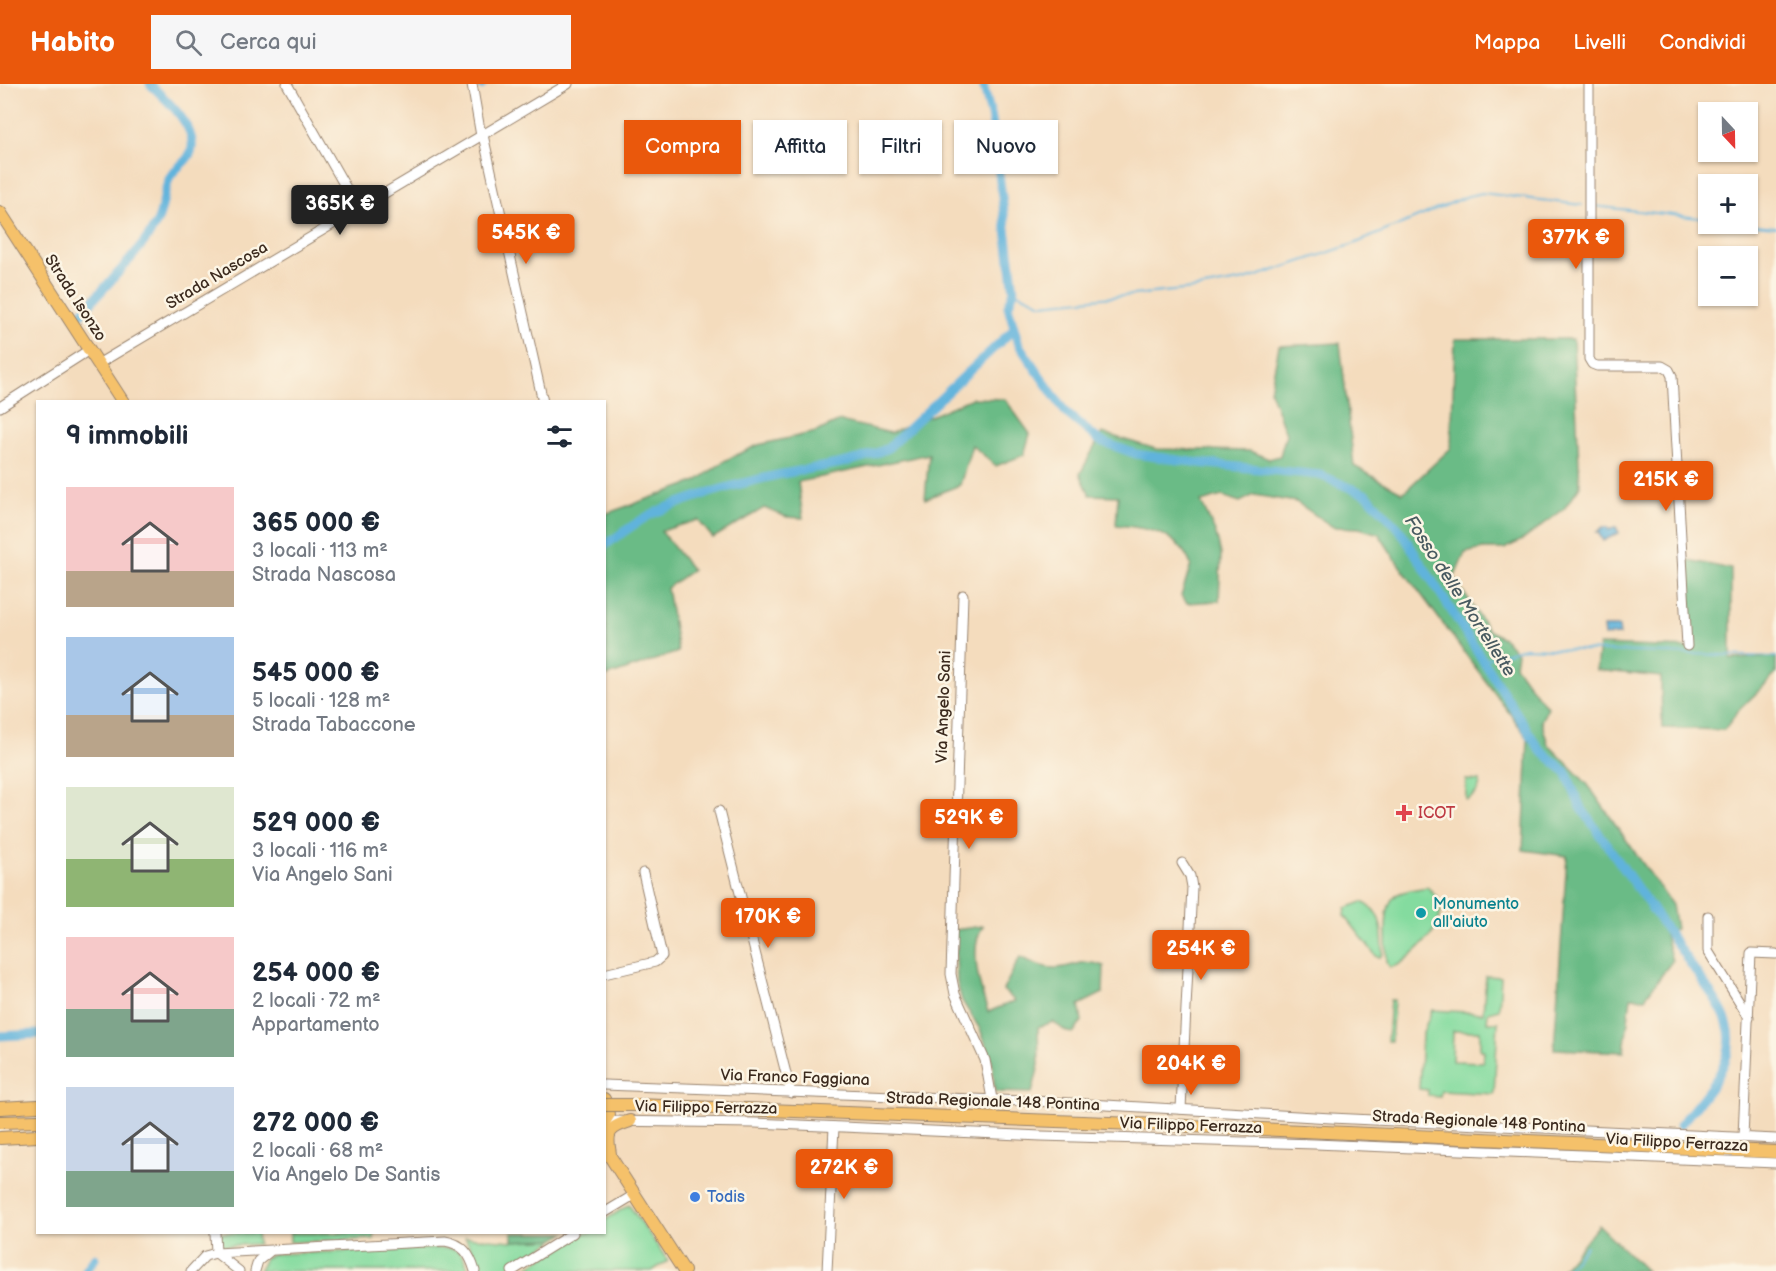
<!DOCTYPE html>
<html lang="it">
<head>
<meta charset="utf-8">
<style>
	body { margin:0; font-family:"Balsamiq Sans",sans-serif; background:#f6f6f7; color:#1f2937; height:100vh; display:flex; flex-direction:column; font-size:22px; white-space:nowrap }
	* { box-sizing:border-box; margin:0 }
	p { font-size:20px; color:#747a83 }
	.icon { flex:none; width:33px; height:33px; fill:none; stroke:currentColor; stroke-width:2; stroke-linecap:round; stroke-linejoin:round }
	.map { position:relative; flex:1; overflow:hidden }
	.drawer { position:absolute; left:36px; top:316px; width:570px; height:834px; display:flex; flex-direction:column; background:#fff; border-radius:0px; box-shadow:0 2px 4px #0004 }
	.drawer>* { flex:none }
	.guide { position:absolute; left:624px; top:36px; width:570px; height:54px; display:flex; gap:12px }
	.needle { width:39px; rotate:158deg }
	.tools { position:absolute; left:1698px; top:18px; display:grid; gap:12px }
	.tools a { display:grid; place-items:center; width:60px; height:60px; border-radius:0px; background:#fff; box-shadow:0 2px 4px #0004; font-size:30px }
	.price { position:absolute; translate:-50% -51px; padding:0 14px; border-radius:6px; background:#ea580c; color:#fff; font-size:20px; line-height:39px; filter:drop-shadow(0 2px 3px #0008) }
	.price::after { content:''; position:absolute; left:50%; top:36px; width:18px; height:14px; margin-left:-9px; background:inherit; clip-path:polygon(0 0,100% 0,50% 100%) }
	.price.active { background:#222; color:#fff }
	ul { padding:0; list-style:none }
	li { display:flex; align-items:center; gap:18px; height:150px; padding:0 30px }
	li span { display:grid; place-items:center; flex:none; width:168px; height:120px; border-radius:0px; color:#555 }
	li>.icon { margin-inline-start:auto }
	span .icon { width:72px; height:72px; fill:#fffc; stroke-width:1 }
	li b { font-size:26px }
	h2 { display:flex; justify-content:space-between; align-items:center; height:72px; padding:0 30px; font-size:26px }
	.pill { padding:0 21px; border-radius:0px; background:#fff; box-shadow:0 2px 4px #0004; font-size:21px; line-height:54px }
	.pill.active { background:#ea580c; color:#fff }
	header { display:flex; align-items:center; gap:36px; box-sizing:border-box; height:84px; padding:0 30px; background:#ea580c; color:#fff }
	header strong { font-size:28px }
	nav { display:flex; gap:33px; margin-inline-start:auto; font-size:21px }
	.search { width:420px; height:54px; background:#f6f6f7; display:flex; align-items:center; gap:15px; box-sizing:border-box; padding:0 21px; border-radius:0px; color:#747a83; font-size:22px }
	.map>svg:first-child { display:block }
	.green { fill:#84db9f; stroke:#60825e; stroke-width:1.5; fill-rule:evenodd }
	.forest { fill:#6bbb86; stroke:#537252; stroke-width:1.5 }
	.water { fill:#61b3dc; stroke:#4e6e7d; stroke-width:1.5 }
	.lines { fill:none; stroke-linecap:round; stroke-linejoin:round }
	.stream { stroke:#61b3dc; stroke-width:2 }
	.canal { stroke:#61b3dc; stroke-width:9 }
	.minor-casing { stroke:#98836e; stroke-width:11 }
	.major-casing { stroke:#98836e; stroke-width:14 }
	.minor { stroke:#fff; stroke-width:9 }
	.major { stroke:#f5c16b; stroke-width:12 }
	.major-bridge-casing { stroke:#98836e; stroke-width:14; stroke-linecap:butt }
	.major-bridge { stroke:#f5c16b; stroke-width:12 }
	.health-dot { fill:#e0444e; stroke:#fcf5e5; stroke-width:2 }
	.culture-dot { fill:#0f9aa8; stroke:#fcf5e5; stroke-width:2 }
	.shop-dot { fill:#3f7fe0; stroke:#fcf5e5; stroke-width:2 }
	.labels { text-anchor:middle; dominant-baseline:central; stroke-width:5; stroke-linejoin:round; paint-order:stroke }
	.street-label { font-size:16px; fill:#3b2a1e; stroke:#fcf5e5 }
	.health-label { font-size:16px; fill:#be3a42; stroke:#fcf5e5; text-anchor:start }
	.culture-label { font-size:16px; fill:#0d838f; stroke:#fcf5e5; text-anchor:start }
	.shop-label { font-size:16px; fill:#366cbe; stroke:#fcf5e5; text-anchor:start }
	.water-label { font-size:18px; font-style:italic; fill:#485a60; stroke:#fcf5e5 }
</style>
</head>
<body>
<header>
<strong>Habito</strong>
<div class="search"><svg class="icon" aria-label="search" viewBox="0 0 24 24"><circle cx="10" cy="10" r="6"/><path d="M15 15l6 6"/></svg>Cerca qui</div>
<nav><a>Mappa</a><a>Livelli</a><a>Condividi</a></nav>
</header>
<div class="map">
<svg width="1776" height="1187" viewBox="0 0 1776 1187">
	<rect width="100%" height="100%" fill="#fcf5e5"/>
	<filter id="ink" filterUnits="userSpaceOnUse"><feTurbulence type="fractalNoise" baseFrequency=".0167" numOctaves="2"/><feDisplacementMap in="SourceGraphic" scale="12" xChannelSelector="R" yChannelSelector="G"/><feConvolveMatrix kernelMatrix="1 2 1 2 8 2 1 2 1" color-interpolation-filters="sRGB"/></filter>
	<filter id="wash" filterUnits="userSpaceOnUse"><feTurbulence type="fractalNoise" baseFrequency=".008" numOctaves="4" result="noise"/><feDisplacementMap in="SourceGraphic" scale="24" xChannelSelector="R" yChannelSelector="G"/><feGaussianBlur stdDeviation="1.35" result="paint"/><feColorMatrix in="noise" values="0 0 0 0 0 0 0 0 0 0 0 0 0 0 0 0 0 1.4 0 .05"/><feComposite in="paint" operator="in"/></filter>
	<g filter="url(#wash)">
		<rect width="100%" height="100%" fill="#f4dcbd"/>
		<g class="green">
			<path d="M 1466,696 L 1480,697 C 1480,706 1474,713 1466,716 Z"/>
			<path d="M 1427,803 C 1457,826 1431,854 1410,872 C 1404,877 1398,883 1390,883 L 1387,879 C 1387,862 1381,818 1398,810 C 1407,806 1418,805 1427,803 Z"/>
			<path d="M 1362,818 C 1384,827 1382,850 1383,870 L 1380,873 L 1377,873 L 1345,832 L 1346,824 Z"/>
			<path d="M 1486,892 L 1501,893 L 1499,925 L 1488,928 L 1487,938 L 1498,938 L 1494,1010 L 1441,1007 L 1440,1013 L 1428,1012 L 1428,1006 L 1419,1005 L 1422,951 L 1432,926 L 1483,929 ZM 1453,947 L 1480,947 L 1480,966 L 1484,966 L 1483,978 L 1452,977 Z"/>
			<polygon points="1390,916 1394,916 1391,957 1387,957"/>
			<polygon points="629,1121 668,1177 652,1187 521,1187 583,1149 604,1149 605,1136"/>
			<polygon points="218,1149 257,1149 258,1160 218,1162"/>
			<polygon points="290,1149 374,1149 374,1155 290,1158"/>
			<polygon points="465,1153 512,1157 556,1155 504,1187 480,1187 474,1169"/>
			<path d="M 451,1164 C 463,1168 465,1175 469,1187 L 259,1187 L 265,1174 L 274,1170 Z"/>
		</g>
		<g class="forest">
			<path d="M 1455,255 L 1573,255 L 1580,402 L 1564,425 L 1524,455 L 1504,465 L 1483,465 L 1465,469 L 1454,494 L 1488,546 L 1505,555 L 1517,569 L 1515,581 L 1537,612 L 1548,623 L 1541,637 L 1548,660 L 1588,701 L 1672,821 L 1676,845 L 1664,847 L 1672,877 L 1645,914 L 1631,913 L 1624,968 L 1554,965 L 1567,772 L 1523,766 L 1528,654 L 1397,478 L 1379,450 L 1359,444 L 1333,443 L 1296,418 L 1254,411 L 1240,418 L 1222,412 L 1201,418 L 1216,450 L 1221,470 L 1219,517 L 1187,519 L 1181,512 L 1191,481 C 1178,448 1148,444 1116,441 L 1118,412 L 1090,411 L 1080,390 L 1102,349 L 1156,365 L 1250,367 L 1269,375 L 1280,372 L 1286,350 L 1270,307 L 1279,262 L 1340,259 L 1354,382 L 1403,409 L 1451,364 Z"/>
			<polygon points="972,314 1005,315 1030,350 1024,371 996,382 972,361 960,401 925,415 929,370 798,398 803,434 787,433 764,424 713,454 698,436 661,447 692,486 667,504 678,568 605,593 605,430 695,398 726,376 758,361 816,348 840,337 891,349"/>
			<polygon points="1688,476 1731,485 1731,575 1776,573 1776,590 1739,626 1724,646 1662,644 1661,593 1596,586 1599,561 1692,564"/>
			<path d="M 983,842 C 968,864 980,905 988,928 L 1015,917 L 1003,906 L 1020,873 C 1032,878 1043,885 1057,884 C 1079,882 1080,874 1104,882 L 1103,909 L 1079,921 L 1082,937 L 1074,949 L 1067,948 L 1053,938 L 1038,943 L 1039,981 L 1032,1009 L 995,1008 L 992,977 L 980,945 L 962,917 L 957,899 L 955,846 Z"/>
			<polygon points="1599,1141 1646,1187 1560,1187"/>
			<polygon points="512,1149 565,1149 556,1155 512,1157"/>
		</g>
		<g class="water">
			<polygon points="1603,443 1608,443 1609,446 1616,443 1619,449 1603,457 1599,450 1600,448 1597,448"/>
			<polygon points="1603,543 1619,543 1620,551 1604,552"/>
		</g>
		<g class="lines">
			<g class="stream">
				<polyline points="1594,122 1708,135"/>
				<polyline points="1745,140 1776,143"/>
				<polyline points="1014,207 1042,220 1193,205 1245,196 1354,160 1468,112 1482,109 1582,121"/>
				<polyline points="1483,576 1524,564 1776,573"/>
				<polyline points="1565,1187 1586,1162"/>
			</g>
			<g class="canal">
				<path d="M 983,0 L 992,35 L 1014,207 L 1008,222 L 1019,261 L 1066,329 L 1100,357 L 1136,370 L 1199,379 L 1320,391 L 1367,411 L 1400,446 L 1540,666 L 1566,688 L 1580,722 L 1717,918 C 1721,925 1725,932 1727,939 C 1740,977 1702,1014 1680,1041"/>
				<polyline points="481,2 483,0"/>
				<path d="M 80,231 C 102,205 142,167 157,138 C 164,124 163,107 170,93 C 175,83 190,77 192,64 C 195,40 165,15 150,0"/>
				<path d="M 604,462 C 620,451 637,437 654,429 C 691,413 733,401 773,392 C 812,383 852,381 888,364 L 1014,245"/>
				<polyline points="0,952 38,950"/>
				<polyline points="85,1187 95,1174"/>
			</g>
		</g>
	</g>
	<g filter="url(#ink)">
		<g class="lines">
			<defs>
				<g id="minor">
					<polyline points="287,0 358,125"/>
					<polyline points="472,0 481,52"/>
					<polyline points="1589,0 1589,275 1592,280 1597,282 1662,282 1669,286 1672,292 1687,562"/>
					<polyline points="483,51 543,318"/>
					<polyline points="98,280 568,0"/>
					<polyline points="0,323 89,266"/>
					<polyline points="963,511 951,890 955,910 985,976 992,1015"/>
					<polyline points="719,727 791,1009"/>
					<polyline points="1708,832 1708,867 1749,933"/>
					<polyline points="604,890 655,878 662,872 643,789"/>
					<polyline points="604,1001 1054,1018 1331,1034 1776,1055"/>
					<polyline points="1181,1025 1192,803 1190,792 1182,779"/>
					<polyline points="606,1037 755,1039 1041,1052 1315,1060 1776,1079"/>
					<polyline points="1743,1053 1751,869 1776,870"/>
					<polyline points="604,1129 634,1111"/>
					<path d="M 216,1169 L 445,1157 C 463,1160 470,1170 475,1187"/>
					<polyline points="216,1169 239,1187"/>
					<polyline points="191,1187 205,1172 216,1169 215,1149"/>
					<polyline points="255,1187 258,1177 269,1168"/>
					<polyline points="512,1187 573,1149"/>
					<polyline points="827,1187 834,1043"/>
				</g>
				<g id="major">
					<polyline points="0,128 123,318"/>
					<polyline points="604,1015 609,1030 604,1038"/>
					<polyline points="636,1021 1215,1043 1776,1068"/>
					<polyline points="0,1024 38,1022"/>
					<polyline points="0,1038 38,1037"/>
					<polyline points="0,1054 38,1052"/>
					<polyline points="604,1063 684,1187"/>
					<path d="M 610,1070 C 606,1048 608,1044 630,1037"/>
				</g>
			</defs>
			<use href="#minor" class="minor-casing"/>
			<use href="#major" class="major-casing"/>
			<use href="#minor" class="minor"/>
			<use href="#major" class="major"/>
			<defs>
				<polyline id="major-bridge" points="604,1021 636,1021"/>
			</defs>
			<use href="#major-bridge" class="major-bridge-casing"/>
			<use href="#major-bridge" class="major-bridge"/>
		</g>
	</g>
	<path class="health-dot" d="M1401 720h6v6h6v6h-6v6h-6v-6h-6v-6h6z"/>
	<circle class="culture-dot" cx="1421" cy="829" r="6"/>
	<circle class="shop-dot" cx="695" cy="1113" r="6"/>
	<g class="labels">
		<g class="street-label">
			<text transform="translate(217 192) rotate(-31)">Strada Nascosa</text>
			<text transform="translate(75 214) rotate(57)">Strada Isonzo</text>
			<text transform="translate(944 623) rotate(-88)">Via Angelo Sani</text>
			<text transform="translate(795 994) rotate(2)">Via Franco Faggiana</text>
			<text transform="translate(993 1018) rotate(2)">Strada Regionale 148 Pontina</text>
			<text transform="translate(706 1024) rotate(1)">Via Filippo Ferrazza</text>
			<text transform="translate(1479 1038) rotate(3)">Strada Regionale 148 Pontina</text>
			<text transform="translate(1191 1042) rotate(2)">Via Filippo Ferrazza</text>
			<text transform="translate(1677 1059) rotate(3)">Via Filippo Ferrazza</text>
		</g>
		<g class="health-label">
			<text x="1418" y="729">ICOT</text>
		</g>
		<g class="culture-label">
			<text x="1433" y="820">Monumento<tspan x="1433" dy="18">all'aiuto</tspan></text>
		</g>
		<g class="shop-label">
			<text x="707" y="1113">Todis</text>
		</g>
		<g class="water-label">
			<text transform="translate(1460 512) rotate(57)">Fosso delle Mortellette</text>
		</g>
	</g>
</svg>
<div class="tools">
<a><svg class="needle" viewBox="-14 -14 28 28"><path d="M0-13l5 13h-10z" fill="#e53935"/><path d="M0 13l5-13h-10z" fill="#747a83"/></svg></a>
<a>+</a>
<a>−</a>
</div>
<b class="price active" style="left:340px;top:152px">365K €</b>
<b class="price" style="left:526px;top:181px">545K €</b>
<b class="price" style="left:1576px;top:186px">377K €</b>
<b class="price" style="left:1666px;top:428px">215K €</b>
<b class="price" style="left:969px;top:766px">529K €</b>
<b class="price" style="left:768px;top:865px">170K €</b>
<b class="price" style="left:1201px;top:897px">254K €</b>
<b class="price" style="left:1191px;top:1012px">204K €</b>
<b class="price" style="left:844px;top:1116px">272K €</b>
<div class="guide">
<a class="pill active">Compra</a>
<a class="pill">Affitta</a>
<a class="pill">Filtri</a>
<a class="pill">Nuovo</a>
</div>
<section class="drawer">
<h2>9 immobili<svg class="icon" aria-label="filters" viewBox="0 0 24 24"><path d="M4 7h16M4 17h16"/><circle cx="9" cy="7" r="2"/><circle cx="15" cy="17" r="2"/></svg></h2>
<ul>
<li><span style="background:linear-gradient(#f6c9c9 70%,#b9a48a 0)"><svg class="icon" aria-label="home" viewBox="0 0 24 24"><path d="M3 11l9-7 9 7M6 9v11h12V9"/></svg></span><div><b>365 000 €</b><p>3 locali · 113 m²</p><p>Strada Nascosa</p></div></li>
<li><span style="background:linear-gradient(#a9c7e8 65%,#b9a48a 0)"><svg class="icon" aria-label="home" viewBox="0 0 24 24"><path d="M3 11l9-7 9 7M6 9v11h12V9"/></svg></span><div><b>545 000 €</b><p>5 locali · 128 m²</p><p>Strada Tabaccone</p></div></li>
<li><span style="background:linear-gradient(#dfe7d0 60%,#8fb573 0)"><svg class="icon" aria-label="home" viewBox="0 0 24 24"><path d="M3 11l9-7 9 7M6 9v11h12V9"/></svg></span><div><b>529 000 €</b><p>3 locali · 116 m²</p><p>Via Angelo Sani</p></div></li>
<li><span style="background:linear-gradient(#f6c9c9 60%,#7fa58c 0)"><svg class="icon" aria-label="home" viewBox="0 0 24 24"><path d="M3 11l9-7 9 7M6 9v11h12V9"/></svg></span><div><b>254 000 €</b><p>2 locali · 72 m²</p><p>Appartamento</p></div></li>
<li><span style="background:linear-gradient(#c9d6e8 70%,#7fa58c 0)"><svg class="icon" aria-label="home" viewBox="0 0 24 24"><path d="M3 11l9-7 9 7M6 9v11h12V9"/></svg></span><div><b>272 000 €</b><p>2 locali · 68 m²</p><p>Via Angelo De Santis</p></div></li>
</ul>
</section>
</div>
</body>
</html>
